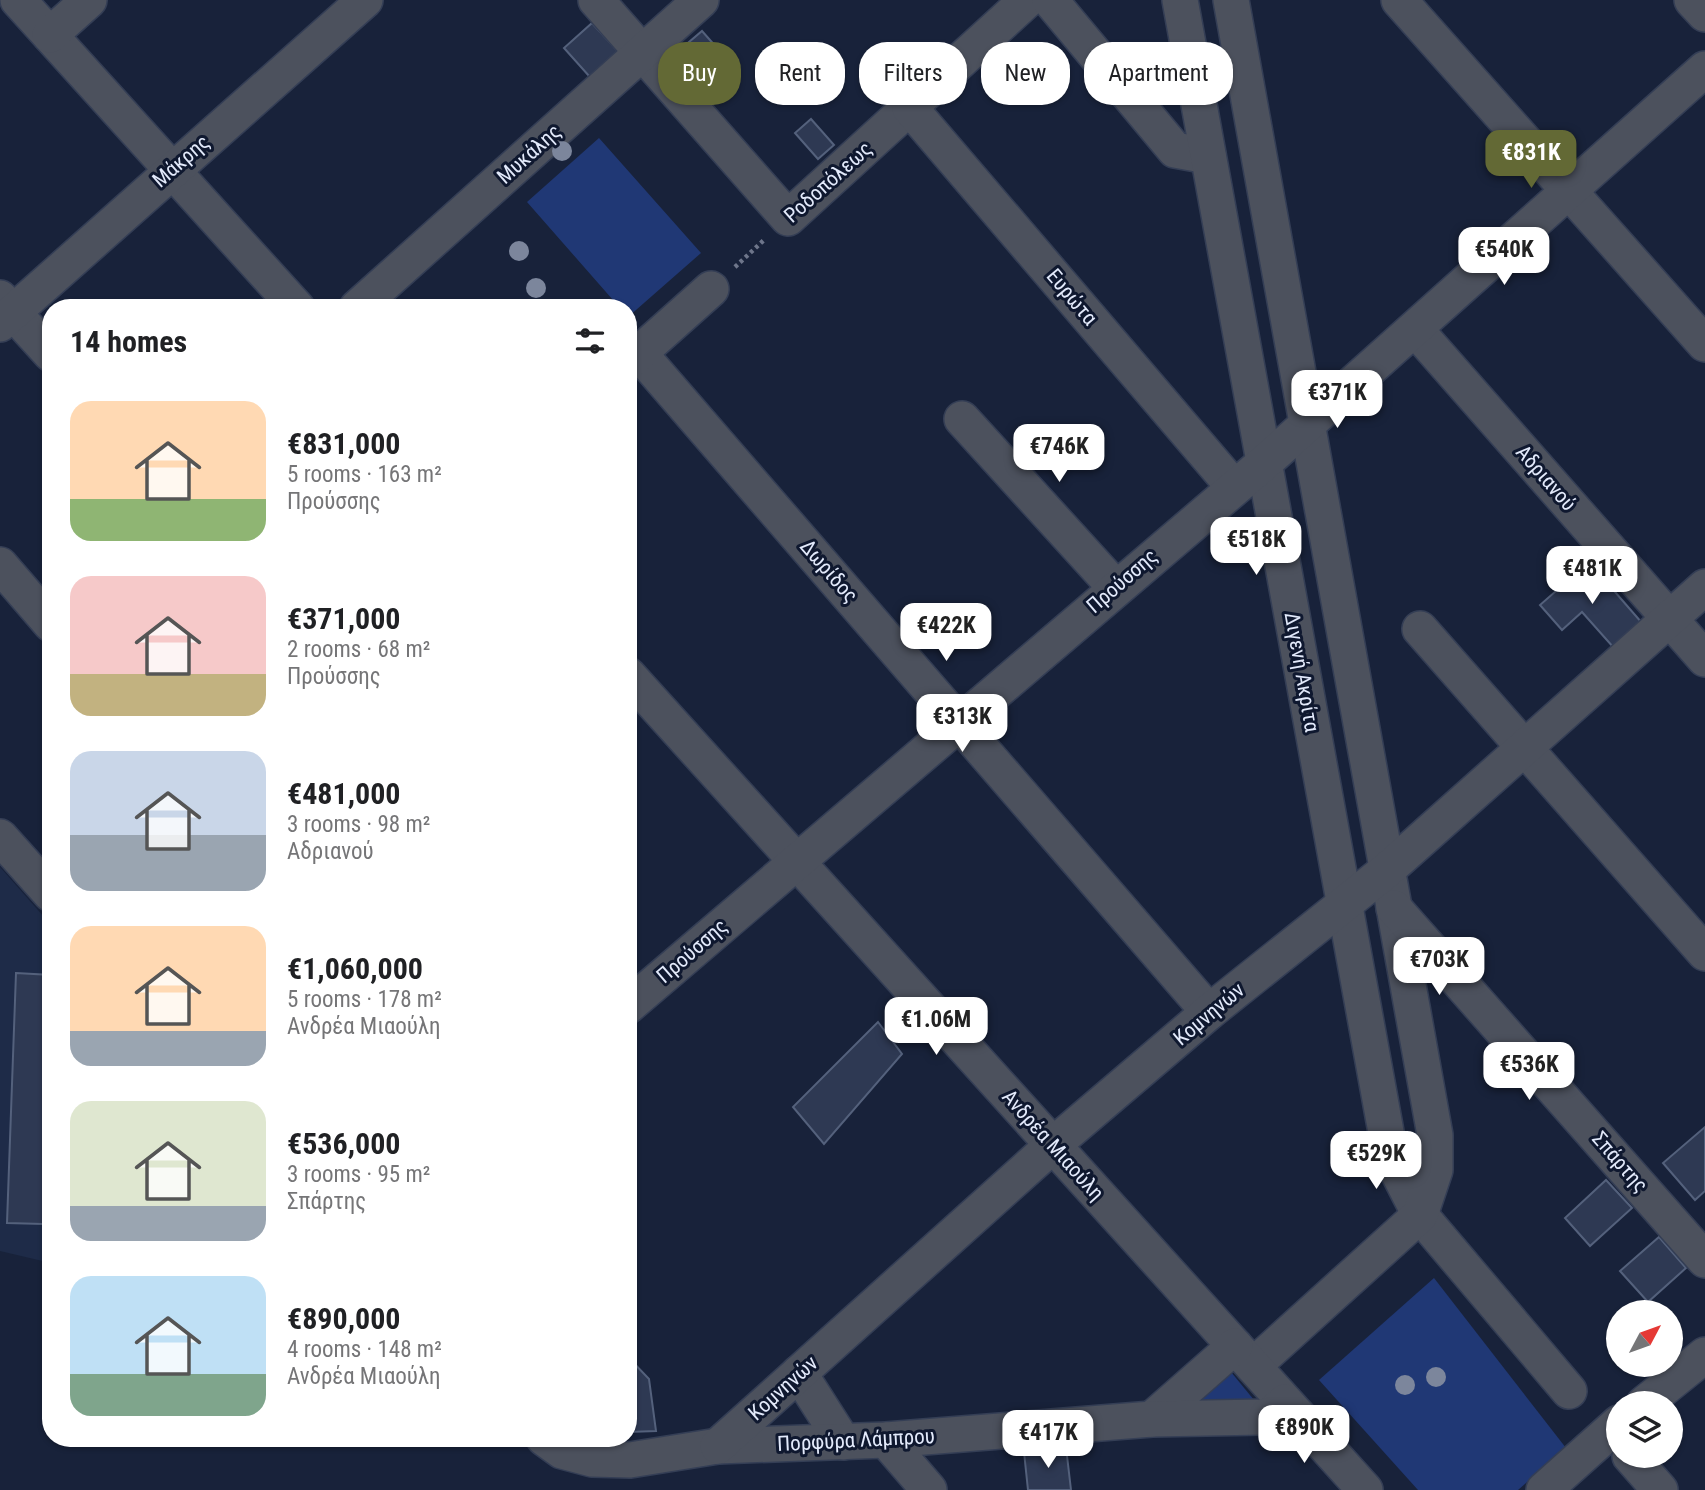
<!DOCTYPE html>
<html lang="en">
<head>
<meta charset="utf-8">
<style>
	body { margin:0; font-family:"Roboto Condensed",sans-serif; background:#f6f6f6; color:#202124; height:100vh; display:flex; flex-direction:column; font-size:26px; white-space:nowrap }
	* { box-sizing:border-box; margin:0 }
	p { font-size:23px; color:#757577 }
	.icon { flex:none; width:38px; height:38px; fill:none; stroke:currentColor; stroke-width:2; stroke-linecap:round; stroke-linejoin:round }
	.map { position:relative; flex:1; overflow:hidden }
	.side { position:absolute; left:42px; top:299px; width:595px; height:1148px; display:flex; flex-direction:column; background:#fff; border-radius:28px; box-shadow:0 2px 5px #0004 }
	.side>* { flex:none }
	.guide { position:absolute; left:658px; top:42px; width:665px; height:63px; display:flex; gap:14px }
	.needle { width:46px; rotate:49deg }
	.fabs { position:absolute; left:1606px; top:1300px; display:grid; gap:14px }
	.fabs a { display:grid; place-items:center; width:77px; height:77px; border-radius:50%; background:#fff; box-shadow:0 2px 5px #0004; font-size:35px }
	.price { position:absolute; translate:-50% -60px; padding:0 16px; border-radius:14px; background:#fff; color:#222; font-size:23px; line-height:46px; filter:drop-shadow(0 2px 4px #0008) }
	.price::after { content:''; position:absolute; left:50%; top:42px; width:21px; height:16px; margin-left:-10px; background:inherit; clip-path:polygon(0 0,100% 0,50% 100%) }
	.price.on { background:#636935; color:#fff }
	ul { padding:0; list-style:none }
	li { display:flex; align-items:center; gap:21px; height:175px; padding:0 28px }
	li span { display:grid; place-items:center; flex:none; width:196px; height:140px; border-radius:21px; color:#555 }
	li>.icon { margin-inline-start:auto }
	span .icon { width:84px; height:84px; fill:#fffc; stroke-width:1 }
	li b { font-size:30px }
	h2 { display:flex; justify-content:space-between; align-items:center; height:84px; padding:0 28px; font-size:30px }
	.tag { padding:0 24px; border-radius:28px; background:#fff; box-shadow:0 2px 5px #0004; font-size:24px; line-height:63px }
	.tag.on { background:#636935; color:#fff }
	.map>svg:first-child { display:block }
	.built { fill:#1e2b48 }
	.green { fill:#203875 }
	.building { fill:#2e3953; stroke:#54617c; stroke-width:2 }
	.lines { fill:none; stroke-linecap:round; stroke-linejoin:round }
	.minor-casing { stroke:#343e55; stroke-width:38 }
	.path { stroke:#6e768b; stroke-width:4.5; stroke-dasharray:3.5 3.5; stroke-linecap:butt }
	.minor { stroke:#4c515d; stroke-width:35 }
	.tree { fill:#7c869c }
	.labels { text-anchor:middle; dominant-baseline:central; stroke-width:6; stroke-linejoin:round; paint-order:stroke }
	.street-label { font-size:21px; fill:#e3eafb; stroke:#0f182f }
</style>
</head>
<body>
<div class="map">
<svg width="1705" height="1490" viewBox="0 0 1705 1490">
	<rect width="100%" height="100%" fill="#18223a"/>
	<polygon class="built" points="0,867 51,925 51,1263 0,1251"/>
	<g class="green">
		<polygon points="599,138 701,253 628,317 628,308 620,308 527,202"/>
		<polygon points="1434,1278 1566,1448 1518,1490 1418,1490 1319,1380"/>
		<polygon points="1231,1372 1254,1400 1201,1402 1202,1399"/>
	</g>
	<g class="building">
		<polygon points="592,23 626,60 598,86 564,48"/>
		<polygon points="702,31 725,57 690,87 668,60"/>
		<polygon points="811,119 834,145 818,159 795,133"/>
		<polygon points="1589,562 1642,623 1614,648 1582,612 1562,630 1540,605"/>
		<polygon points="16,973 51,975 51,1206 44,1206 43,1224 7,1223"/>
		<polygon points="878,1022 902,1054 824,1144 793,1107"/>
		<polygon points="1705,1127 1705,1191 1695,1200 1663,1163"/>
		<polygon points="1606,1180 1632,1208 1590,1246 1565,1218"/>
		<polygon points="1659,1237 1686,1268 1648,1302 1620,1271"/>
		<polygon points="628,1357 649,1379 656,1431 628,1432"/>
		<polygon points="1066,1447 1071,1490 1028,1490 1024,1452"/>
	</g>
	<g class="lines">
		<defs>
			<g id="minor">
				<polyline points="18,0 297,308"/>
				<polyline points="596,0 788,218 1027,0"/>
				<polyline points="1050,0 1175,150 1208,156"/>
				<polyline points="1180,0 1388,1143 1398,1172 1420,1215 1569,1391"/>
				<polyline points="1231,0 1435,1135 1435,1170 1420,1215 1253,1366"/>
				<polyline points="1399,0 1705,344"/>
				<polyline points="1692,0 1705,14"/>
				<polyline points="50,35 89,0"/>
				<polyline points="910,108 1233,486"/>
				<polyline points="0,298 51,354"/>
				<polyline points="357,308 701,0"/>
				<polyline points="0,324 365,0"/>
				<polyline points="1415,329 1705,659"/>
				<polyline points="639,353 1209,1012"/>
				<polyline points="628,363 711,289"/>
				<polyline points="962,419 1115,587"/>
				<polyline points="0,565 51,624"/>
				<polyline points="1420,629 1705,953"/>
				<polyline points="628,675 1365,1490"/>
				<polyline points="0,837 51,894"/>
				<polyline points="1394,908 1705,1260"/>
				<polyline points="628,1006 1264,463 1705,69"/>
				<polyline points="799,1373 843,1442"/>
				<polyline points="1644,1404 1705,1355"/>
				<polyline points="1152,1419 1235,1346"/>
				<polyline points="544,1438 562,1451 592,1459 630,1460 718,1446 886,1440 1152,1419 1263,1417 1272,1414 1285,1402"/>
				<polyline points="886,1440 929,1490"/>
				<polyline points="718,1446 1053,1145 1209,1012 1387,870 1705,587"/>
				<polyline points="1630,1456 1660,1490"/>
				<polyline points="1544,1490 1619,1423"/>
			</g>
		</defs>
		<use href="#minor" class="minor-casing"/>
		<polyline class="path" points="735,267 764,240"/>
		<use href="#minor" class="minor"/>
	</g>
	<g class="tree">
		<circle cx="562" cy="151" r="10"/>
		<circle cx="519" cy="251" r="10"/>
		<circle cx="536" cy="288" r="10"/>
		<circle cx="1436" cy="1377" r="10"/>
		<circle cx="1405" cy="1385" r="10"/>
	</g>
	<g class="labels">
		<g class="street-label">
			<text transform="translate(529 154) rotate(-42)">Μυκάλης</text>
			<text transform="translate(181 161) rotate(-41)">Μάκρης</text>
			<text transform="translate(828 182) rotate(-42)">Ροδοπόλεως</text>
			<text transform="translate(1072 297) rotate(50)">Ευρώτα</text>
			<text transform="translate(1546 478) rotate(49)">Αδριανού</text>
			<text transform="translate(829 571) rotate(49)">Δωρίδος</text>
			<text transform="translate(1122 581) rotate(-41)">Προύσσης</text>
			<text transform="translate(1302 672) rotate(80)">Διγενή Ακρίτα</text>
			<text transform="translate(692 951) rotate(-41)">Προύσσης</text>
			<text transform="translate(1209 1014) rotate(-40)">Κομνηνών</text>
			<text transform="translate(1053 1145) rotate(48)">Ανδρέα Μιαούλη</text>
			<text transform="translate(1620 1162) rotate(49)">Σπάρτης</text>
			<text transform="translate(783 1388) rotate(-42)">Κομνηνών</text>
			<text transform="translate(856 1440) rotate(-3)">Πορφύρα Λάμπρου</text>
		</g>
	</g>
</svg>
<div class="fabs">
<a><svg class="needle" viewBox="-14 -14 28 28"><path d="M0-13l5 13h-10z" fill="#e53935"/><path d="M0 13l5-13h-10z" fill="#757577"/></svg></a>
<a><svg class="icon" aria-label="layers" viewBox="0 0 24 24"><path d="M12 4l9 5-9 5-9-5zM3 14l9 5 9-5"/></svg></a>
</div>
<b class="price on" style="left:1531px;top:190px">€831K</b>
<b class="price" style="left:1504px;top:287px">€540K</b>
<b class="price" style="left:1337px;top:430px">€371K</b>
<b class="price" style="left:1059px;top:484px">€746K</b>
<b class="price" style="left:1256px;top:577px">€518K</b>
<b class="price" style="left:1592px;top:606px">€481K</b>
<b class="price" style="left:946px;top:663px">€422K</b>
<b class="price" style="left:962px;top:754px">€313K</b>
<b class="price" style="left:1439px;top:997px">€703K</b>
<b class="price" style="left:936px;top:1057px">€1.06M</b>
<b class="price" style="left:1529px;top:1102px">€536K</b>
<b class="price" style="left:1376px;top:1191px">€529K</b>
<b class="price" style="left:1304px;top:1465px">€890K</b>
<b class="price" style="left:1048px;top:1470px">€417K</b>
<div class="guide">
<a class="tag on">Buy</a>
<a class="tag">Rent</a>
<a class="tag">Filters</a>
<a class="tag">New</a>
<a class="tag">Apartment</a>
</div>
<section class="side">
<h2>14 homes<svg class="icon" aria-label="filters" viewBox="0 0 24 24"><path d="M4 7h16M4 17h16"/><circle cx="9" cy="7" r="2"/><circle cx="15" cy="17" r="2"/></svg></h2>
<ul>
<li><span style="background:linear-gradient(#ffd9b3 70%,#8fb573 0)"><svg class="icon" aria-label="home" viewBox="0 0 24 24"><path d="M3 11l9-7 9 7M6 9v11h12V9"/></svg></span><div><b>€831,000</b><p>5 rooms · 163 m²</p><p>Προύσσης</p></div></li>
<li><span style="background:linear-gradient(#f6c9c9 70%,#c2b280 0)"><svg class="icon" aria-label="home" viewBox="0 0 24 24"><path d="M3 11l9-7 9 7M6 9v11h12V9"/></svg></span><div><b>€371,000</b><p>2 rooms · 68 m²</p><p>Προύσσης</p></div></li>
<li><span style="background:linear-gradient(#c9d6e8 60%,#9aa5b1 0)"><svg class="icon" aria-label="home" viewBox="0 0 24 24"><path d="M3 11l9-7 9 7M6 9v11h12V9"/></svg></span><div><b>€481,000</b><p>3 rooms · 98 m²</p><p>Αδριανού</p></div></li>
<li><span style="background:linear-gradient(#ffd9b3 75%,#9aa5b1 0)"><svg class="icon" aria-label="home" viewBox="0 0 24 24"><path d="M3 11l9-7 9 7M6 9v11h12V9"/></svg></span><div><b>€1,060,000</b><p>5 rooms · 178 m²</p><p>Ανδρέα Μιαούλη</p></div></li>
<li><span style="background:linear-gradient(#dfe7d0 75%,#9aa5b1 0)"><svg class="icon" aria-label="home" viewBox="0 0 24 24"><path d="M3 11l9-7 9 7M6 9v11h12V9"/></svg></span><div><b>€536,000</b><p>3 rooms · 95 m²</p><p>Σπάρτης</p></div></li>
<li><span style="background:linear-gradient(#bfe0f5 70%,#7fa58c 0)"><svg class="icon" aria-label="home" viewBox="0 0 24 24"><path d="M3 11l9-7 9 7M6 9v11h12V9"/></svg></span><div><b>€890,000</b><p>4 rooms · 148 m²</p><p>Ανδρέα Μιαούλη</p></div></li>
</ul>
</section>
</div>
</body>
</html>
